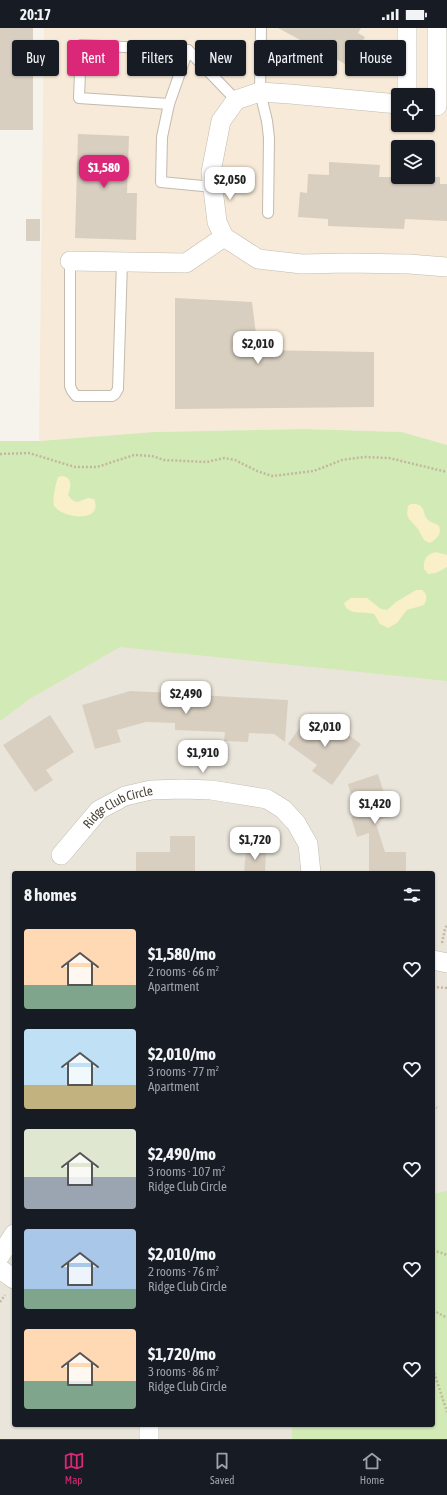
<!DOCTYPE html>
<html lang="en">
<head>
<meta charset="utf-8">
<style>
	body { margin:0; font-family:"Asap Condensed",sans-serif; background:#242831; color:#f1f3f6; height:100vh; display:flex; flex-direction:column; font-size:15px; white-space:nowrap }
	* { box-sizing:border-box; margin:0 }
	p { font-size:13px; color:#9ea1a6 }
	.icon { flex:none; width:22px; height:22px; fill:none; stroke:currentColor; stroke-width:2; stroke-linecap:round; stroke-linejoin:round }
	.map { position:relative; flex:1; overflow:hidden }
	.panel { position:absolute; left:12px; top:843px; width:423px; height:556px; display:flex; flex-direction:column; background:#171b24; border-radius:4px; box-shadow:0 1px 3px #0004 }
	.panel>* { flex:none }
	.guide { position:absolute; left:12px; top:12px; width:423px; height:36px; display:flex; gap:8px }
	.fabs { position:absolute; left:391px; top:60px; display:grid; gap:8px }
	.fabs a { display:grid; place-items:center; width:44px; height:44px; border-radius:4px; background:#171b24; box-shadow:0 1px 3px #0004; font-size:20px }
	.price { position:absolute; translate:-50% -34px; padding:0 9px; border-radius:8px; background:#fff; color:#222; font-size:13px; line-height:26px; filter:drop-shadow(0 1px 2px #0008) }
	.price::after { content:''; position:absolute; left:50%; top:24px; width:12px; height:9px; margin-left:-6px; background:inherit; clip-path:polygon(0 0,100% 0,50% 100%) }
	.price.on { background:#db2777; color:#fff }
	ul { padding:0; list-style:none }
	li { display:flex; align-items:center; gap:12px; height:100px; padding:0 12px }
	li span { display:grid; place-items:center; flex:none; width:112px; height:80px; border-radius:4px; color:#555 }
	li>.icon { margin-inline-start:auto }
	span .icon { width:48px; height:48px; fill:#fffc; stroke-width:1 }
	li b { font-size:17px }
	h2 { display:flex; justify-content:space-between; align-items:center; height:48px; padding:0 12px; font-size:17px }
	.chip { padding:0 14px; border-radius:4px; background:#171b24; box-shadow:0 1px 3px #0004; font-size:14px; line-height:36px }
	.chip.on { background:#db2777; color:#fff }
	.status { display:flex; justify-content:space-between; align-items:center; height:28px; padding:0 20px; background:#171b24; direction:ltr }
	.status svg { height:11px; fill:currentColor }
	.dock { display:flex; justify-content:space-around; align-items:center; height:56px; border-top:1px solid #363941; background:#171b24; font-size:11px; color:#9ea1a6 }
	.dock a { display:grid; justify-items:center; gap:2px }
	.dock .on { color:#db2777 }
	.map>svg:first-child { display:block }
	.residential { fill:#eae5da; fill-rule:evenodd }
	.commercial { fill:#f7ead8; fill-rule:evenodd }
	.green { fill:#d2eab5 }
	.sand { fill:#f9efc9 }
	.building { fill:#d8cfc1 }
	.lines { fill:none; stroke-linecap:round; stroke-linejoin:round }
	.service-casing { stroke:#c2bbae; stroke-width:12 }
	.minor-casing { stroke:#c2bbae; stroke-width:20 }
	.path { stroke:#c4b79f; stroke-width:2.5; stroke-dasharray:2 2; stroke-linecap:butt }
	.service { stroke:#fff; stroke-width:10 }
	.minor { stroke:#fff; stroke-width:19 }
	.labels { text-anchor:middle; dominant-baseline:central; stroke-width:3; stroke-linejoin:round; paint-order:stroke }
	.street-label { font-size:13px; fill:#4b4439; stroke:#fff }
</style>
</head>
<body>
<div class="status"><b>20:17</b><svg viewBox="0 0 49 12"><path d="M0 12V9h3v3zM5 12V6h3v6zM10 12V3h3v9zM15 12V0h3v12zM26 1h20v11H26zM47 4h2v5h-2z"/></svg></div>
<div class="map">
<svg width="447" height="1411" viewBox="0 0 447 1411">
	<rect width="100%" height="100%" fill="#f6f3ec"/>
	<path class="residential" d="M 0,413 L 447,417 L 447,1411 L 0,1411 ZM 14,845 L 433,845 L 433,1397 L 14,1397 Z"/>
	<path class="commercial" d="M 44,0 L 447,0 L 447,417 L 402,404 L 303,401 L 154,404 L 39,413 ZM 398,67 L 428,67 L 428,97 L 398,97 ZM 398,119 L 428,119 L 428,149 L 398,149 Z"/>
	<g class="green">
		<polygon points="303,401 402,404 447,417 447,653 120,619 31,670 0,693 0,413 39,413 154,404"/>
		<polygon points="447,1163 447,1411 292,1411 292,1397 433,1397 433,1166"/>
	</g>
	<g class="sand">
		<path d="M 62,448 C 73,449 71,459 68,467 L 72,472 L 77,474 L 88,470 L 94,471 C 104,494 65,492 54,478 C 52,472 56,454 58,449 Z"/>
		<path d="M 411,476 C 427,475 421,485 428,492 C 431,495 436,495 439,498 C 442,506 437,511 430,515 L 424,512 L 418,501 L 409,491 L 407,486 L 408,478 Z"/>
		<path d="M 436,524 L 447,527 L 447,539 L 436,545 L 428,546 L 424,541 C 423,532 426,526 436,524 Z"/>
		<path d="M 416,562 L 422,562 C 428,567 427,571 424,577 L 407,582 L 397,595 L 388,600 L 380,596 L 374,586 C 364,583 347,588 344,575 L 351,570 L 367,570 L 381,581 L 387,582 L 396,574 Z"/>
	</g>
	<g class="building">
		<rect x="0" y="0" width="33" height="102"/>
		<polygon points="278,0 361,0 358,5 365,9 349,38"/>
		<polygon points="78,106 129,108 127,165 137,165 136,212 75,210"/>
		<polygon points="329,134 380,137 379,149 440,149 440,156 447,156 447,193 405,191 404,201 328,198 328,191 298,189 300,164 307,165 308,146 329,147"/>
		<rect x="26" y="191" width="14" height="22"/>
		<polygon points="175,270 252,274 258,322 374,324 374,379 175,381"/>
		<polygon points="130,663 199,666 199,667 288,672 285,714 274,706 249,705 248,714 224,713 225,704 175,702 175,695 146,694 117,702 121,714 95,721 82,677"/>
		<polygon points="50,687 74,724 46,742 53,752 35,764 3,717"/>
		<polygon points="323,689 361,716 332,757 312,743 317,737 288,716 306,691 316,698"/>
		<polygon points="378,746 391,788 375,793 385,824 406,824 406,845 369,845 369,805 357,809 351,789 357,787 348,756"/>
		<polygon points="170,808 195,808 195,845 136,845 136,824 170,824"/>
		<polygon points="246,821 266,822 265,845 244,845"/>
	</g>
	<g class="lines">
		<defs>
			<g id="service">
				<polyline points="261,0 260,64 267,93 269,110 268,185"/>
				<polyline points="169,76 79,70 81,17 188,22"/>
				<polyline points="213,159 161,154 162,109 169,76 188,22 236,72"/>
				<polyline points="70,233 70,358 72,363 76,368 112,368 115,366 118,361 122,234"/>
			</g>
			<g id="minor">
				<polyline points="407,67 407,0"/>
				<polyline points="398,76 290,66 260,64 236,72 221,93 211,144 217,194 224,209 258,231 302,236 347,235 409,236 447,239"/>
				<polyline points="437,78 437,0"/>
				<polyline points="70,233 186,235 224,209"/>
				<path id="s1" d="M 61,827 L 99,782 L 125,768 L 151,762 L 183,761 L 211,762 L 267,771 L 283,781 L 296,795 L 308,816 L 311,845"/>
				<polyline points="433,932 447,935"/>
				<polyline points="0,1228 14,1206"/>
				<polyline points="0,1241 14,1251"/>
				<polyline points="149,1397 149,1411"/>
			</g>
		</defs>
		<use href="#service" class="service-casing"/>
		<use href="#minor" class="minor-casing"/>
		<g class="path">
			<polyline points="0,426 29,425 75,439 97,439 134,427 152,428 164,432 207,434 224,430 235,432 257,443 272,448 314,443 342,432 364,429 389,430 447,444"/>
			<polyline points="442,915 445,901 447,897"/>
			<polyline points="433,959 447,960"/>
			<polyline points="433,1077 437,1080"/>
			<polyline points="433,1222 447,1227"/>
			<polyline points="0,1274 5,1267"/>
			<polyline points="433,1282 447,1290"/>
			<polyline points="433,1341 447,1384"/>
		</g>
		<use href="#service" class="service"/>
		<use href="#minor" class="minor"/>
	</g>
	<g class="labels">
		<g class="street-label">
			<text stroke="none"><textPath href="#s1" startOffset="77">Ridge Club Circle</textPath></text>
		</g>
	</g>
</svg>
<div class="fabs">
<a><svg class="icon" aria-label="locate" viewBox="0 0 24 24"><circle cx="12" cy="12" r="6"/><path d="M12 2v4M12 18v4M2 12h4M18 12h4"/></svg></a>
<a><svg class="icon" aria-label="layers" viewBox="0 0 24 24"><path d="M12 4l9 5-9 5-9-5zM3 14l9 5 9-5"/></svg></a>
</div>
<b class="price on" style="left:104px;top:161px">$1,580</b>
<b class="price" style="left:230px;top:173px">$2,050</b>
<b class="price" style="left:258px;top:337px">$2,010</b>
<b class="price" style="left:186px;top:687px">$2,490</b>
<b class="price" style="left:325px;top:720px">$2,010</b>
<b class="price" style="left:203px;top:746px">$1,910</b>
<b class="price" style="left:375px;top:797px">$1,420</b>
<b class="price" style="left:255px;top:833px">$1,720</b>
<div class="guide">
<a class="chip">Buy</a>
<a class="chip on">Rent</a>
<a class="chip">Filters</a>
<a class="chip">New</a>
<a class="chip">Apartment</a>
<a class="chip">House</a>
</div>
<section class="panel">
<h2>8 homes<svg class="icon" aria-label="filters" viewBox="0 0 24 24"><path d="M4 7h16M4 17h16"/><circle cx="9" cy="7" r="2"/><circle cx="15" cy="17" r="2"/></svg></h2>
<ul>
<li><span style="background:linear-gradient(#ffd9b3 70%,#7fa58c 0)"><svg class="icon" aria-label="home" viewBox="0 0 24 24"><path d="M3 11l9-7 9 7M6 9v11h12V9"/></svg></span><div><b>$1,580/mo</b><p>2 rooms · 66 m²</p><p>Apartment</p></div><svg class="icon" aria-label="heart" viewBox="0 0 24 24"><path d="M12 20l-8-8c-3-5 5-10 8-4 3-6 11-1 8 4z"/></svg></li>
<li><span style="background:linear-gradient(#bfe0f5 70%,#c2b280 0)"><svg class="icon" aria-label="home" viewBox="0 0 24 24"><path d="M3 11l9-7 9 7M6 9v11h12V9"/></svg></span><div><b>$2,010/mo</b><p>3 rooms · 77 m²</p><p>Apartment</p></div><svg class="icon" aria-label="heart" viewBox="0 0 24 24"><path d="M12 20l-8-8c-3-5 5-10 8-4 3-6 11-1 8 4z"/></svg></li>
<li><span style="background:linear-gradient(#dfe7d0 60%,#9aa5b1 0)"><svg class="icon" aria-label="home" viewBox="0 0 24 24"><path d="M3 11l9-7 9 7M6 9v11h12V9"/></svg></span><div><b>$2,490/mo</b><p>3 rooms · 107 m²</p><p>Ridge Club Circle</p></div><svg class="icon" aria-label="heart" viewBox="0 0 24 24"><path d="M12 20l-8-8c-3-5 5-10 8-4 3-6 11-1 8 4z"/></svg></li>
<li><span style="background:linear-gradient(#a9c7e8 75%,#7fa58c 0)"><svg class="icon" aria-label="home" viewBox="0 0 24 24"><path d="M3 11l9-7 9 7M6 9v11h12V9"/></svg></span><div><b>$2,010/mo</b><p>2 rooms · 76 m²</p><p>Ridge Club Circle</p></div><svg class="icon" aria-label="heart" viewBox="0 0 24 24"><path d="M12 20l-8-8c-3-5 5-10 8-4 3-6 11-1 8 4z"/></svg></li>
<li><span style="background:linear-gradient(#ffd9b3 65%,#7fa58c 0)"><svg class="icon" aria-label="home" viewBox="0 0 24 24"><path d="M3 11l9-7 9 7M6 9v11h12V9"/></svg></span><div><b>$1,720/mo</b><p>3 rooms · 86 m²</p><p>Ridge Club Circle</p></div><svg class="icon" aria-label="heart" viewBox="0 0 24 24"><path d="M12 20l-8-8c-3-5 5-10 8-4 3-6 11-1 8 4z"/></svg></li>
</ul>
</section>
</div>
<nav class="dock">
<a class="on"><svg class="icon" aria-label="map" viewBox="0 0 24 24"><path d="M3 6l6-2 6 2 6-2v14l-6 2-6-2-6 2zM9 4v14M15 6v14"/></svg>Map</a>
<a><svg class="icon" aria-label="saved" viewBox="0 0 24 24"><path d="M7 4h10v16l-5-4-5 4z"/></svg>Saved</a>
<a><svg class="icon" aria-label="home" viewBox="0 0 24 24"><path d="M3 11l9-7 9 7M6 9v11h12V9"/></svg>Home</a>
</nav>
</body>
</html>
